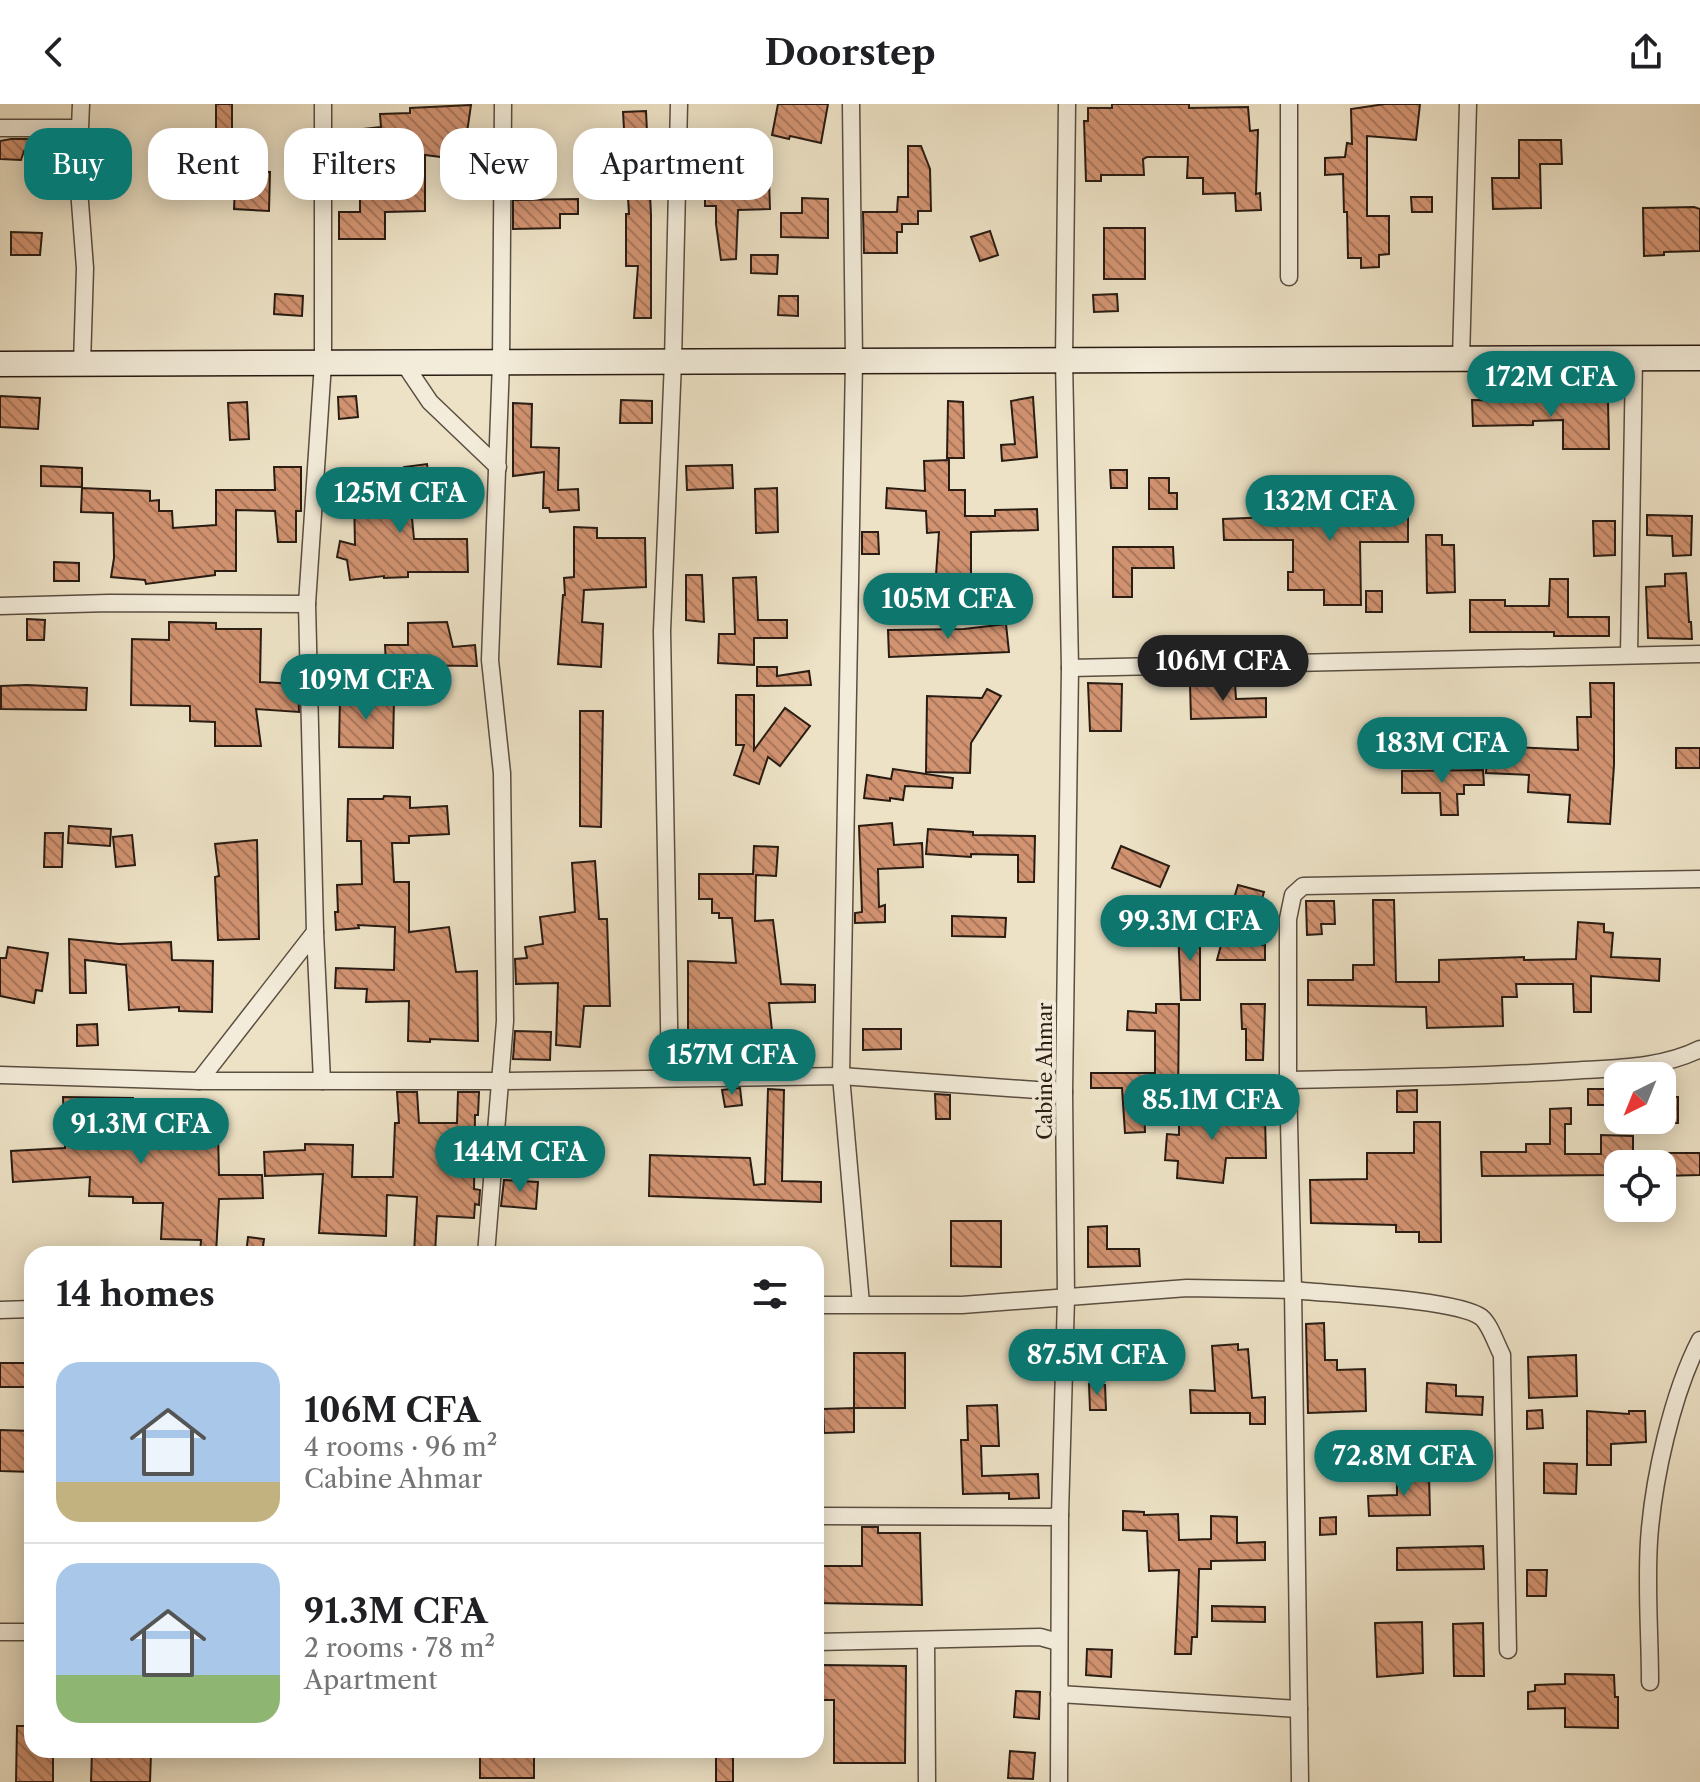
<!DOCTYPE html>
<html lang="en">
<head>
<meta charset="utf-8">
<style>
	body { margin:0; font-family:"Libre Caslon Text",serif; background:#f6f6f6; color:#202124; height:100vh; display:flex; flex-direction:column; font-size:30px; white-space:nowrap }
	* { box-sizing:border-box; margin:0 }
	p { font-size:26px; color:#757577 }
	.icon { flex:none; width:44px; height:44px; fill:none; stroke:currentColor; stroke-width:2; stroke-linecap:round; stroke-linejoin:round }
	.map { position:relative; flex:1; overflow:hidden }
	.panel { position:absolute; left:24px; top:1142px; width:800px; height:512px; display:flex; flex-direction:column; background:#fff; border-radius:24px; box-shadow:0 4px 20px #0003 }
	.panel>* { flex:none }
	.guide { position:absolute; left:24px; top:24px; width:800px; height:72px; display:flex; gap:16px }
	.needle { width:52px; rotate:223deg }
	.buttons { position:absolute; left:1604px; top:958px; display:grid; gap:16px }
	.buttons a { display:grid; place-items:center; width:72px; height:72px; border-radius:16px; background:#fff; box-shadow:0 4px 20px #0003; font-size:40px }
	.price { position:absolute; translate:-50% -68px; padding:0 18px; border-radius:28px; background:#0f766e; color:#fff; font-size:26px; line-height:52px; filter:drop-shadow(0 2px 4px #0008) }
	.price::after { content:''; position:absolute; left:50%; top:48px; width:24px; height:18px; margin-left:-12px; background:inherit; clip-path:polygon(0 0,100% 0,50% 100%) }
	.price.on { background:#222; color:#fff }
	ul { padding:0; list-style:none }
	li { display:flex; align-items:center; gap:24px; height:200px; padding:0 32px }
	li+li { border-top:2px solid #e0e0e0 }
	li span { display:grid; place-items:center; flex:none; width:224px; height:160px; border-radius:24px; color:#555 }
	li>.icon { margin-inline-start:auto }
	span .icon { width:96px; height:96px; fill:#fffc; stroke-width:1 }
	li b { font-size:34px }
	h2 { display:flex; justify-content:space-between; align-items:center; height:96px; padding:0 32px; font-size:34px }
	.pill { padding:0 28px; border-radius:24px; background:#fff; box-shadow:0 4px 20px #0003; font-size:28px; line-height:72px }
	.pill.on { background:#0f766e; color:#fff }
	header { display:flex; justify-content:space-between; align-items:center; height:104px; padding:0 32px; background:#fff; font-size:36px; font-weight:700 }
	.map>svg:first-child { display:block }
	.building { fill:url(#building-back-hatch); stroke:#291c13; stroke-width:2 }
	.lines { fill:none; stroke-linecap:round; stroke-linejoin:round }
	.street-casing { stroke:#5a4e40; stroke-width:19 }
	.secondary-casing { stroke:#291c13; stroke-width:27 }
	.street { stroke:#f3ecda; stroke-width:16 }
	.secondary { stroke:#f3ecda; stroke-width:24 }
	.labels { text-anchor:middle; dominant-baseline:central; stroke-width:8; stroke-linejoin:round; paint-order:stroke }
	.street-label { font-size:20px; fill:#291c13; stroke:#f3ecda }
</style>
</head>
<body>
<header><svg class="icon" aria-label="back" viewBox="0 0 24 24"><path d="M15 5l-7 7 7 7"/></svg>Doorstep<svg class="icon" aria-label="share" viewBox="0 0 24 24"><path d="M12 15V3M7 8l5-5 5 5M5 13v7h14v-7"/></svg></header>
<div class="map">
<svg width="1700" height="1678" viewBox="0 0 1700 1678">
	<defs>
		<pattern id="building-back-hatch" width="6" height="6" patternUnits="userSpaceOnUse" patternTransform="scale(2)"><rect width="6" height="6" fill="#d29371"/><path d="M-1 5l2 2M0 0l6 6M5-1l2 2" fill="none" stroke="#aa775c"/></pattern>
	</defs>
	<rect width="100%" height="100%" fill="#ede2c6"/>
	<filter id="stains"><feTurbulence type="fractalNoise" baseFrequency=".0025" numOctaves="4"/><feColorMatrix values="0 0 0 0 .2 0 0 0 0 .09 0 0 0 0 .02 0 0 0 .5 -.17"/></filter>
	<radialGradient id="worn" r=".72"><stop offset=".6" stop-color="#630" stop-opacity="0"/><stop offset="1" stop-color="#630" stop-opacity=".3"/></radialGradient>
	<g class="building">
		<polygon points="216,0 232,0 232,66 205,66 204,35 216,35"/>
		<polygon points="778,0 828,0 821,39 790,32 789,35 772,31"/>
		<polygon points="1112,0 1189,0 1189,4 1248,3 1250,27 1258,26 1256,90 1260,89 1261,106 1236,107 1235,89 1203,90 1203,74 1187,74 1188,53 1147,53 1143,55 1144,71 1101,71 1101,77 1086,77 1084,17 1088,17 1088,4 1112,4"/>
		<polygon points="1385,0 1420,0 1416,36 1367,32 1367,112 1389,112 1389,150 1379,151 1379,163 1361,164 1361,154 1348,154 1347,108 1344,108 1343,70 1325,71 1325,54 1345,53 1347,39 1352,40 1351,5"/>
		<polygon points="471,1 463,56 425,51 425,107 385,108 385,135 339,135 339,108 360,108 360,74 340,76 338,56 341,56 337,28 381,23 380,10 410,9 410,4"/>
		<polygon points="646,7 651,111 651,214 634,214 638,162 626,162 626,110 629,110 623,8"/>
		<polygon points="11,35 38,35 37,50 24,47 21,56 0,55 0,37"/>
		<polygon points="1519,36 1561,36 1562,60 1540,60 1541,104 1493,105 1492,74 1519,74"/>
		<polygon points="908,42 921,42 930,65 931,107 918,107 918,120 902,120 902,128 897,128 897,149 864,149 863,108 897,108 898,93 908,93"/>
		<polygon points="236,66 270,68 269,107 234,105"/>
		<polygon points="769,76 770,105 738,106 736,155 721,156 716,120 716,102 705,102 705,79"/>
		<polygon points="1411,93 1432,93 1432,108 1412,108"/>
		<polygon points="802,94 828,95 828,134 781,133 781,109 802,109"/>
		<polygon points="578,95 578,110 560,110 560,124 513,125 513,96"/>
		<polygon points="1694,103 1700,105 1700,147 1664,148 1664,151 1644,152 1643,104"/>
		<rect x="1104" y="124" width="41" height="51"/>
		<polygon points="990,127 998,151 980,157 971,133"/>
		<polygon points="11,128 42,129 40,151 11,151"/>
		<polygon points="751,151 778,151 777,170 751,169"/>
		<polygon points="275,190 303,192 302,212 274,210"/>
		<polygon points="1117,190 1118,207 1094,208 1093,191"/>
		<polygon points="779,192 798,192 798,212 778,211"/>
		<polygon points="0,292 40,294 38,325 0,323"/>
		<polygon points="356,292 358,313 339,315 338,293"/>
		<polygon points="1033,293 1037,353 1002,357 1001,341 1015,340 1011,297"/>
		<polygon points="621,296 652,297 652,319 620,319"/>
		<polygon points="1472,296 1608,297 1609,345 1563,345 1563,316 1533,317 1533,321 1473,322"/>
		<polygon points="948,297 963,298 964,354 947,354"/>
		<polygon points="247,298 249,335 230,336 228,299"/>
		<polygon points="513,299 532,300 531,343 559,344 558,386 578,385 579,406 550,408 549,404 543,404 544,368 513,372"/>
		<polygon points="949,356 949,386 965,386 965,412 995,412 995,406 1037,405 1038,426 971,428 971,493 951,494 950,472 936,471 939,428 927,429 926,407 886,404 887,384 925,387 924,357"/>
		<polygon points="427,360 430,387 446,386 447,403 411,404 414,435 467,435 468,468 408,468 408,473 384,474 384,472 350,476 347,456 337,453 340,437 355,441 354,392 407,391 404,363"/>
		<polygon points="732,361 733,384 687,386 686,362"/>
		<polygon points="41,362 82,364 82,383 41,382"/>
		<polygon points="274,363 301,363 301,407 296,407 296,438 278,438 275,407 236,406 236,467 215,467 215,471 146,480 145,476 111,473 114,454 113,409 81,408 82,384 150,387 150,397 159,396 159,407 172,407 173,424 216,421 216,386 275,386"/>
		<polygon points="1110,366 1127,366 1127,384 1111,384"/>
		<polygon points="1149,374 1169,374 1169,389 1177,389 1177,405 1149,405"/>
		<polygon points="777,384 778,428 756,429 755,385"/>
		<polygon points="1367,388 1408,388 1408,438 1360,438 1361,501 1324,501 1324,486 1288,486 1288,468 1293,468 1293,436 1224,436 1223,415 1367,409"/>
		<polygon points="1647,411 1692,412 1691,451 1673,452 1672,432 1647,431"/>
		<polygon points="1593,417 1615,417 1615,451 1594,452"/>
		<polygon points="574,423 597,424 597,434 645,434 646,483 584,486 582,518 603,520 601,563 558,560 563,491 565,491 564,474 574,473"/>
		<polygon points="862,428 878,428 879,450 862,450"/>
		<polygon points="1426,431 1442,431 1442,441 1454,441 1455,488 1427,489"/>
		<polygon points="1113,443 1173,443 1174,464 1132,464 1132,493 1113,493"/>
		<polygon points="54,458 79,459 79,477 54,477"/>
		<polygon points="1686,469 1689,518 1691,518 1692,535 1648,534 1646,483 1665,482 1665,470"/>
		<polygon points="686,471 702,471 704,518 686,516"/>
		<polygon points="756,473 758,516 787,516 787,534 754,534 754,561 718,559 719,530 735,530 733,474"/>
		<polygon points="1550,475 1568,475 1568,513 1609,513 1609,532 1554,532 1554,528 1470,528 1470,496 1505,496 1505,502 1549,502"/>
		<rect x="1366" y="487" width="16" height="21"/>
		<polygon points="27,515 45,516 44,536 27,536"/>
		<polygon points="169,518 216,519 216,525 261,525 260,578 298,580 299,608 256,605 261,642 215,642 215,618 190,617 190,602 131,601 132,535 169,536"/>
		<polygon points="447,518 453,543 475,541 477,562 386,561 385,541 408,541 408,519"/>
		<polygon points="1006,520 1009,548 889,553 888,526 964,525"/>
		<polygon points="757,563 777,563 777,572 809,567 811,581 757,582"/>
		<polygon points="1088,579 1122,580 1121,627 1090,627"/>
		<polygon points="1235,579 1236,595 1266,594 1266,613 1191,615 1190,580"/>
		<polygon points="1590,579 1614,579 1614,661 1610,720 1568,718 1570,691 1528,688 1529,671 1486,669 1488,642 1578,646 1577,613 1591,613"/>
		<polygon points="27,581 87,584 86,606 1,605 1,582"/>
		<polygon points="987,585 1001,592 971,639 970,669 926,668 927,592 982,594"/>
		<polygon points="736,591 754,591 754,646 785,604 810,622 780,662 768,653 759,680 734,671 744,641 736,641"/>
		<polygon points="340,593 394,594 393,644 339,643"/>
		<polygon points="580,607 603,607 601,723 580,722"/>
		<rect x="1676" y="644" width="24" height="20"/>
		<polygon points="893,665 953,674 952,684 905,682 903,696 890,694 890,697 864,694 867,671 891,675"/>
		<polygon points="1483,666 1484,681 1464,681 1464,690 1457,690 1458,711 1441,711 1440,689 1402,689 1402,667"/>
		<polygon points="384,692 410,693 410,704 447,702 449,730 409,732 409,739 392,739 394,778 409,778 409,828 449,823 456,868 477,867 478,937 430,935 430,938 408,937 409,897 366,898 367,885 335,884 336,864 394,866 395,823 358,821 359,824 336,826 335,808 338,808 337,781 362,780 361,737 347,737 348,695 383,695"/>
		<polygon points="892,719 894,741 922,739 923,763 878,765 879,803 885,801 885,818 855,819 855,809 862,808 859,722"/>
		<polygon points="69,722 111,725 110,742 68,739"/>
		<polygon points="928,725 973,728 973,731 1035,732 1034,778 1018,778 1018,751 971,750 971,753 926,750"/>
		<polygon points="45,729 63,729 62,763 44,763"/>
		<polygon points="132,731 135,761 116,763 113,733"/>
		<polygon points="257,736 259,835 218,836 215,773 219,772 215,740"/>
		<polygon points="754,742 778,743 776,772 756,771 755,817 773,816 781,880 815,881 815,898 769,899 772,927 759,929 758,944 688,942 688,857 736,859 732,814 719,814 719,809 712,809 712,795 699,795 699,770 753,770"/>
		<polygon points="1121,742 1169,762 1160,783 1112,764"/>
		<polygon points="595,757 599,815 607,815 610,902 584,902 580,943 556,941 558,879 516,880 515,855 527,854 525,843 543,840 540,813 575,808 572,759"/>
		<polygon points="1238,781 1264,788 1256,815 1230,808"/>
		<polygon points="1373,796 1394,796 1396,878 1439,878 1439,856 1524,853 1524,856 1576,855 1578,818 1604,820 1604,828 1613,829 1611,853 1660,855 1659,877 1591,872 1591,908 1574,908 1573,880 1516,880 1517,893 1502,893 1503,922 1427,924 1426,903 1308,901 1308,876 1353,876 1353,861 1374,861"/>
		<polygon points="1306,797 1334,797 1335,820 1321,820 1322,830 1307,831"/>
		<polygon points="952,812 1006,814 1005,833 952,832"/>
		<polygon points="1178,824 1200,824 1200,896 1181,896"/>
		<polygon points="69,835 119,840 171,838 172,856 213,857 212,908 179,907 179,903 129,906 126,861 85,856 86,889 70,889"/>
		<polygon points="1221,841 1265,841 1265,856 1217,856"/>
		<polygon points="8,843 48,849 42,887 36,886 34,899 0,892 0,854 6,854"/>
		<polygon points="1156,900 1179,900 1178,998 1144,997 1145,1028 1125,1029 1122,984 1091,984 1091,969 1155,969 1155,927 1127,926 1128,907 1156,909"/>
		<polygon points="1241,900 1265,900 1263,956 1246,956 1246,925 1242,925"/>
		<polygon points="97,920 98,941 77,942 77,921"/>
		<polygon points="863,925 901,925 901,945 863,946"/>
		<polygon points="515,927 551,928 550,956 513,955"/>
		<polygon points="740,984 742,1001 725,1003 722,986"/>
		<polygon points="768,985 784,986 782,1077 821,1078 821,1098 649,1092 650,1051 750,1054 754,1081 765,1080"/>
		<polygon points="1588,985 1610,985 1611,1001 1588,1001"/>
		<polygon points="1417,986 1417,1008 1397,1008 1397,987"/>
		<polygon points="397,988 417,988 419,1019 457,1019 458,988 479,988 478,1011 475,1011 474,1085 480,1086 479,1101 475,1100 474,1114 437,1112 435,1150 414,1150 417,1093 387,1091 386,1132 319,1129 323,1070 265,1072 264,1048 305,1046 305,1040 353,1041 352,1073 393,1073 395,1019 399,1019"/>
		<polygon points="935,990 950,991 950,1015 936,1015"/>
		<polygon points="63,993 133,994 132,1019 177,1019 177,1030 218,1029 219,1071 262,1071 263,1094 219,1095 216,1150 200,1150 201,1136 161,1135 163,1099 133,1099 133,1093 89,1092 90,1073 13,1078 11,1047 65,1044"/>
		<rect x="1662" y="993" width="16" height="26"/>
		<polygon points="1179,995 1205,995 1205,1018 1265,1012 1266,1054 1226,1054 1223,1079 1177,1074 1178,1057 1165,1056 1167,1030 1179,1031"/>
		<polygon points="1571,1004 1571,1020 1565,1020 1565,1050 1601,1050 1601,1031 1633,1032 1633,1060 1618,1060 1618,1071 1482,1072 1481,1048 1526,1048 1526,1040 1550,1040 1550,1005"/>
		<polygon points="1414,1018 1440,1018 1441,1138 1419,1138 1419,1128 1396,1128 1396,1121 1311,1119 1310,1076 1367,1075 1367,1049 1414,1049"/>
		<polygon points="1662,1049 1700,1049 1700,1071 1662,1072"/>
		<polygon points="504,1076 538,1078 536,1105 501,1102"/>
		<polygon points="951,1117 1001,1117 1001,1163 951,1162"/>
		<polygon points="1107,1122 1107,1145 1139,1145 1140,1162 1088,1163 1088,1123"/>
		<polygon points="248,1133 264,1135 262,1150 246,1150"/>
		<polygon points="1324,1219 1325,1256 1337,1256 1337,1266 1365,1265 1366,1307 1308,1309 1306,1220"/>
		<polygon points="1238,1240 1238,1246 1248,1245 1252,1294 1265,1293 1265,1320 1250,1320 1250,1309 1191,1309 1190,1286 1215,1287 1212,1242"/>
		<rect x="854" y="1249" width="51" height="55"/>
		<polygon points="1576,1251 1577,1292 1529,1294 1528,1253"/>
		<rect x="0" y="1259" width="32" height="24"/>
		<polygon points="1427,1279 1456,1281 1456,1292 1483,1293 1482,1311 1426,1308"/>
		<polygon points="1089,1280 1105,1281 1106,1306 1090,1306"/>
		<polygon points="997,1301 999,1342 981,1342 982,1372 1038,1370 1039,1394 1009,1395 1009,1389 963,1390 961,1336 968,1336 967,1302"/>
		<polygon points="854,1304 854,1328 824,1329 823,1305"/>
		<polygon points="1542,1306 1543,1324 1527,1325 1527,1307"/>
		<polygon points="1587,1307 1629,1310 1629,1307 1645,1307 1646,1338 1611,1340 1611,1361 1587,1361"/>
		<polygon points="0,1326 32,1327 32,1368 0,1367"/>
		<polygon points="1544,1359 1577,1360 1576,1390 1544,1389"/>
		<polygon points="1429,1370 1430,1411 1369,1412 1368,1392 1397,1391 1397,1371"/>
		<polygon points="1123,1407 1144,1408 1144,1411 1178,1410 1179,1436 1211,1435 1211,1412 1237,1413 1237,1439 1265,1438 1265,1456 1211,1457 1211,1465 1199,1465 1197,1533 1192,1533 1191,1550 1175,1550 1179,1466 1149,1467 1147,1427 1123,1426"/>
		<polygon points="1336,1413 1336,1430 1320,1431 1320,1414"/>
		<polygon points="862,1423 878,1423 878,1429 920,1429 922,1501 816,1499 816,1462 862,1462"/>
		<polygon points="1483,1442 1484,1465 1397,1466 1397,1444"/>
		<polygon points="1527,1466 1547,1466 1546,1492 1527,1492"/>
		<polygon points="1212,1502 1265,1503 1265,1518 1212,1517"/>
		<polygon points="1422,1518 1423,1569 1377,1573 1375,1519"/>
		<polygon points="1483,1519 1484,1572 1454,1572 1453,1520"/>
		<polygon points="1087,1545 1112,1546 1111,1573 1086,1571"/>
		<polygon points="822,1561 906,1562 905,1659 834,1659 834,1596 822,1596"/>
		<polygon points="1565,1570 1614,1571 1615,1593 1618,1593 1618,1624 1565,1623 1565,1604 1528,1605 1528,1588 1535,1587 1535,1581 1565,1580"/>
		<polygon points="1016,1587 1040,1588 1039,1615 1014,1613"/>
		<polygon points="17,1622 32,1622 32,1646 53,1646 53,1678 16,1678"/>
		<rect x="480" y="1646" width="54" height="28"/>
		<rect x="716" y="1646" width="17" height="32"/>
		<polygon points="92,1647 151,1650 150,1678 91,1678"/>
		<polygon points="1010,1647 1035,1649 1033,1675 1008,1674"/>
	</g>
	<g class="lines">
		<defs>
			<g id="street">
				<polyline points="81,0 78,72 85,164 82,260"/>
				<polyline points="851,0 854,257 841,972 861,1200"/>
				<polyline points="1289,0 1289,173"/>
				<polyline points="0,24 79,24"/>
				<polyline points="1461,255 1468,0"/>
				<polyline points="403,258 430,298 498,363"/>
				<polyline points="0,502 109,499 307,500 323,259 323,0"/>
				<polyline points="1629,551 1634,254"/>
				<polyline points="1070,564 1700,550"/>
				<polyline points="315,828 322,977"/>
				<polyline points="0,971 199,977 500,977 841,972 1064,988"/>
				<polyline points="670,974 662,527 673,257 679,0"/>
				<polyline points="1288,976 1288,815 1293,791 1303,782 1700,775"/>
				<polyline points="199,977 315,828 307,500"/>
				<polyline points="486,1150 505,917 502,669 490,556 501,258 503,0"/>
				<path d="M 816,1201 L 962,1201 L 1187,1184 L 1293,1186 L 1288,976 C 1381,974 1475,973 1568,967 C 1612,964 1660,965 1700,945"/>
				<polyline points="0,1206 32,1205"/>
				<polyline points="816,1412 1050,1413 1060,1411"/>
				<polyline points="0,1528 32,1528"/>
				<polyline points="926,1537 927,1678"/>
				<polyline points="816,1538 1040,1533 1058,1538"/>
				<path d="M 1650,1578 C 1650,1532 1646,1484 1649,1437 C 1653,1376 1672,1290 1700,1236"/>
				<polyline points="1059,1590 1299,1605"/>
				<polyline points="1059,1678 1060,1411 1066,1193 1064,988 1070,564 1064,256 1067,0"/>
				<path d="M 1300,1678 L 1293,1186 C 1330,1190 1456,1195 1481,1213 C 1490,1220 1496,1240 1502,1251 L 1508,1546"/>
			</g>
			<polyline id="secondary" points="0,260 1700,254"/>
		</defs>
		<use href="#street" class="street-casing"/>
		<use href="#secondary" class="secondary-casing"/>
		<use href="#street" class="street"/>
		<use href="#secondary" class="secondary"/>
	</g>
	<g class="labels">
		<g class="street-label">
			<text transform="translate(1045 967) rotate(-90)">Cabine Ahmar</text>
		</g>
	</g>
	<rect width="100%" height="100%" filter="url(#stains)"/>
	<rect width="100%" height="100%" fill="url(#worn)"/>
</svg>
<div class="buttons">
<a><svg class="needle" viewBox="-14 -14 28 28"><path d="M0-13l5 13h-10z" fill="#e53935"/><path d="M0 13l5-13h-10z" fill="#757577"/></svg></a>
<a><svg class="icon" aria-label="locate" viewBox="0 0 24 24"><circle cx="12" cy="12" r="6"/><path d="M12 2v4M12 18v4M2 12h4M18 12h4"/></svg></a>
</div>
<b class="price" style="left:1551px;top:315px">172M CFA</b>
<b class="price" style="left:400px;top:431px">125M CFA</b>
<b class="price" style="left:1330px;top:439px">132M CFA</b>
<b class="price" style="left:948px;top:537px">105M CFA</b>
<b class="price on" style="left:1223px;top:599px">106M CFA</b>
<b class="price" style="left:366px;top:618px">109M CFA</b>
<b class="price" style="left:1442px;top:681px">183M CFA</b>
<b class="price" style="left:1190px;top:859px">99.3M CFA</b>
<b class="price" style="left:732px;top:993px">157M CFA</b>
<b class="price" style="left:1212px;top:1038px">85.1M CFA</b>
<b class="price" style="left:141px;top:1062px">91.3M CFA</b>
<b class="price" style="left:520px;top:1090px">144M CFA</b>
<b class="price" style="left:1097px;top:1293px">87.5M CFA</b>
<b class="price" style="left:1404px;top:1394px">72.8M CFA</b>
<div class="guide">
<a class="pill on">Buy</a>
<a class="pill">Rent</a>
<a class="pill">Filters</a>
<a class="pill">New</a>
<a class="pill">Apartment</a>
</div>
<section class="panel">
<h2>14 homes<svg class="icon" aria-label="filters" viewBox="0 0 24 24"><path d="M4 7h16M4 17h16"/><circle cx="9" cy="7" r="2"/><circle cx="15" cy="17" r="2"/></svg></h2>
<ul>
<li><span style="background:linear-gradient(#a9c7e8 75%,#c2b280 0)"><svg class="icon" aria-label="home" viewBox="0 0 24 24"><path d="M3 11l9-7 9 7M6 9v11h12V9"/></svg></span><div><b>106M CFA</b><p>4 rooms · 96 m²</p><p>Cabine Ahmar</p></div></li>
<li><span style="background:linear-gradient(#a9c7e8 70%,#8fb573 0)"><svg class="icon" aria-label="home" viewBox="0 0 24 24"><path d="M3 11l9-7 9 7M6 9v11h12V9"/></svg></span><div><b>91.3M CFA</b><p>2 rooms · 78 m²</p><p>Apartment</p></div></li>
</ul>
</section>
</div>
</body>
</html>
